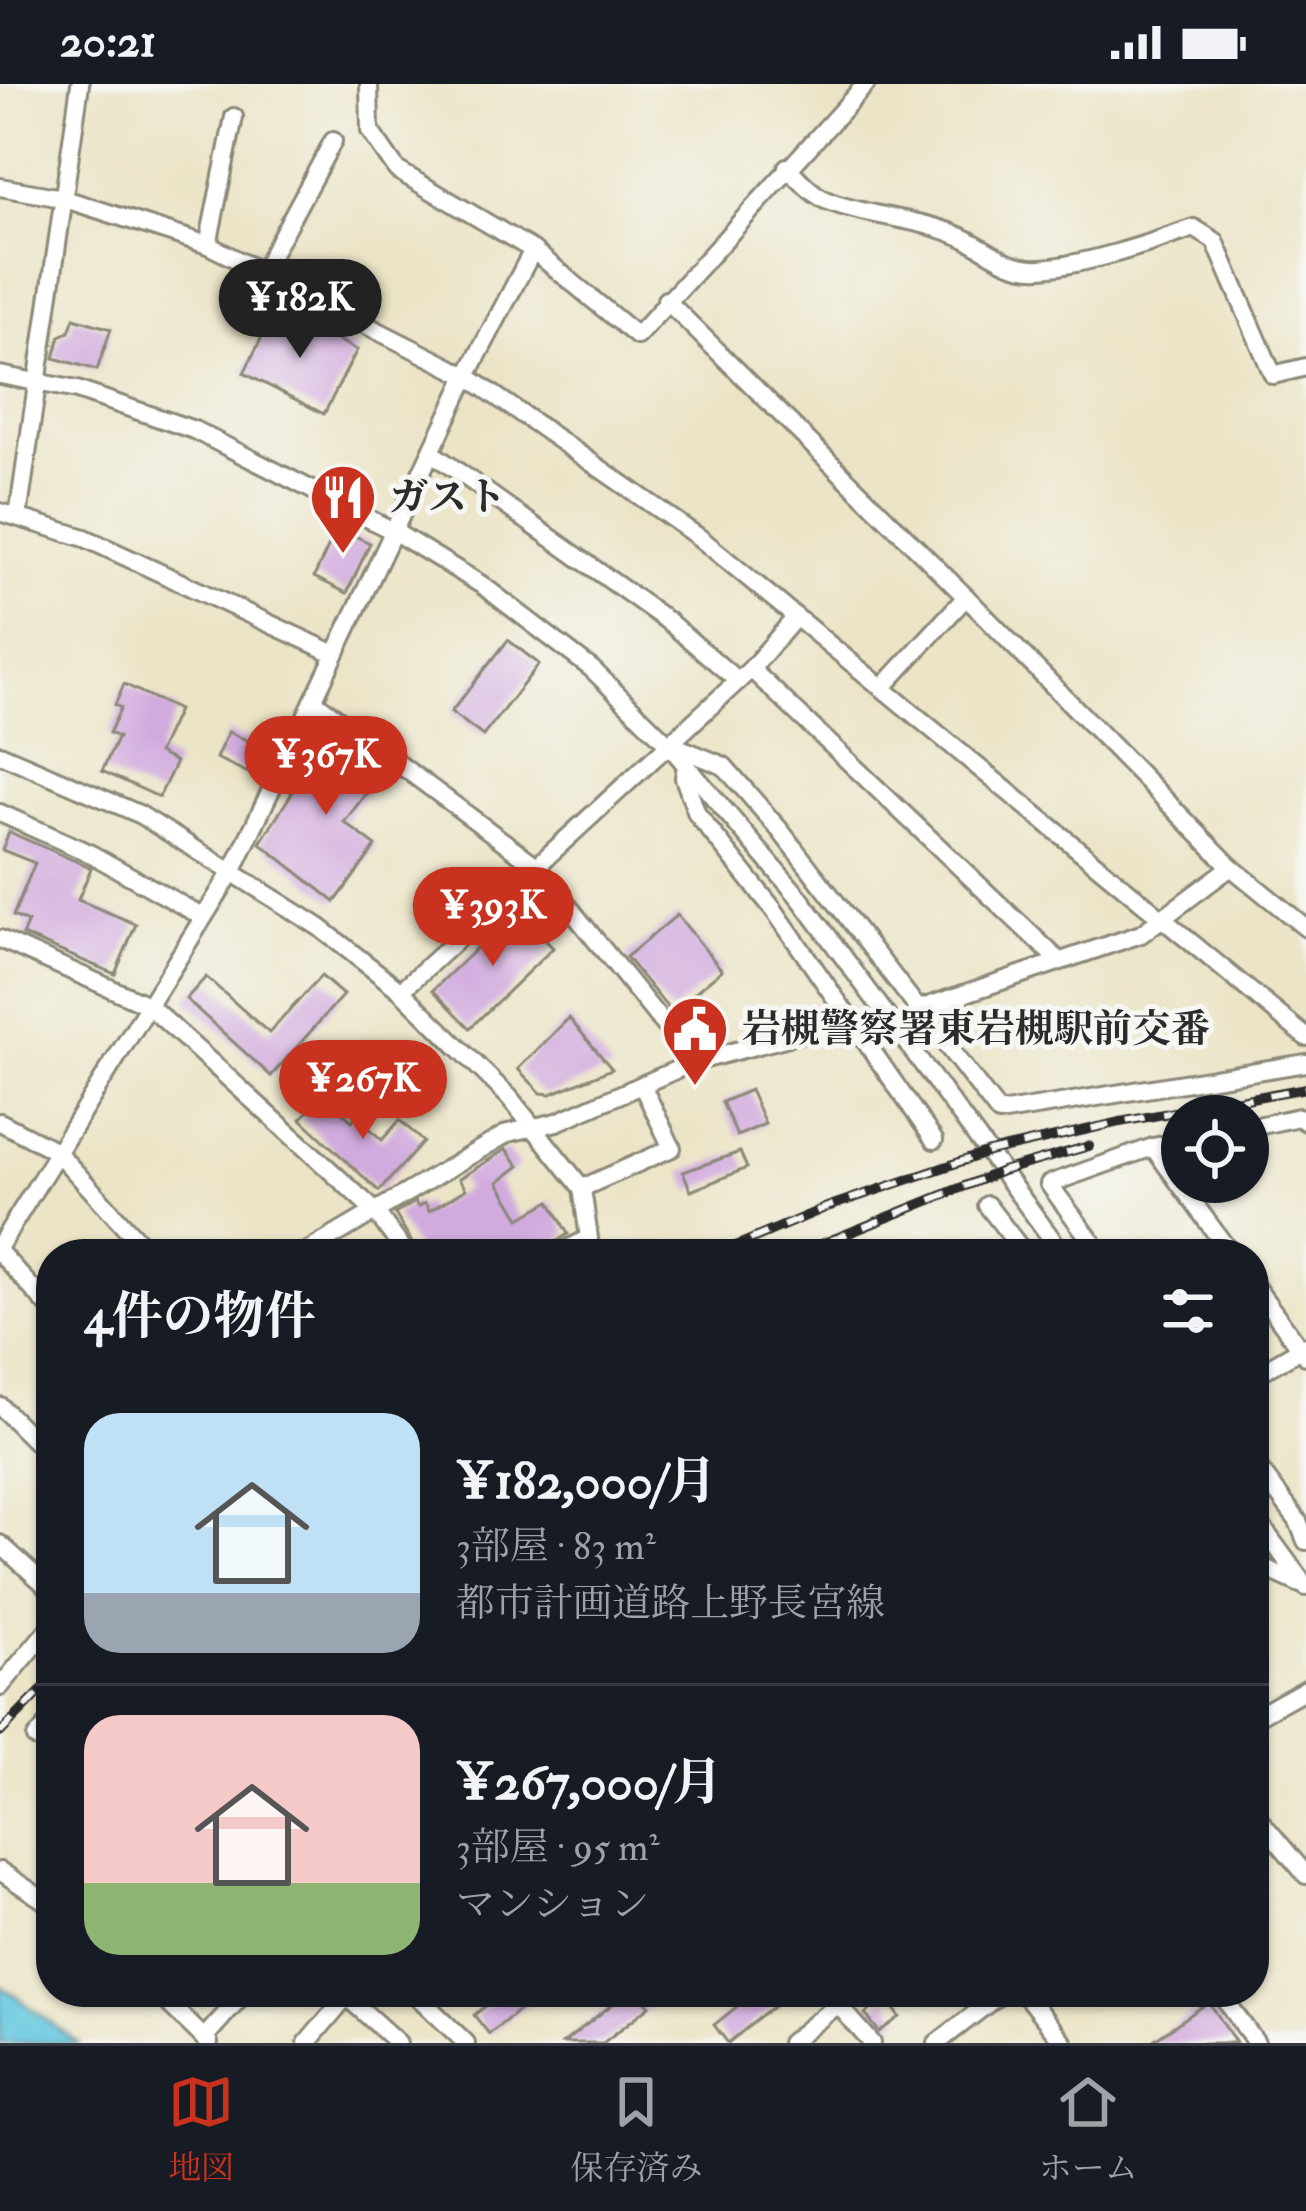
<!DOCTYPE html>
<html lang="ja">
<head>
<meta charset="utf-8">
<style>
	body { margin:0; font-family:"IM FELL Double Pica","Noto Serif JP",serif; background:#20242c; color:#f1f3f6; height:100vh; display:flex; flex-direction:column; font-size:45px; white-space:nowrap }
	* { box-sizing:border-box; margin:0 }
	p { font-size:39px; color:#9ea1a6 }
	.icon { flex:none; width:66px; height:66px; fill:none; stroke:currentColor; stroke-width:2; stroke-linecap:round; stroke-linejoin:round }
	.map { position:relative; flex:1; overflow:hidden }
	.panel { position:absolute; left:36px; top:1155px; width:1233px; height:768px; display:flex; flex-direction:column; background:#171b24; border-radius:48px; box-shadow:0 3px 9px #0004 }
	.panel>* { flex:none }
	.buttons { position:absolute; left:1161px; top:1011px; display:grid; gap:24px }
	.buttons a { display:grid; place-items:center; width:108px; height:108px; border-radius:50%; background:#171b24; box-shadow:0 3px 9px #0004; font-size:60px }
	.price { position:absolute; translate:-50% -102px; padding:0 27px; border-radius:42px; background:#c8321e; color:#fff; font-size:39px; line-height:78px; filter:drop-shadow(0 3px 6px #0008) }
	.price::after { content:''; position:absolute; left:50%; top:72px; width:36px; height:27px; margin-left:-18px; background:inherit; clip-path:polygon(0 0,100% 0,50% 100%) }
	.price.selected { background:#222; color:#fff }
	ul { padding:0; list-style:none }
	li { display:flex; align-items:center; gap:36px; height:300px; padding:0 48px }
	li+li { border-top:3px solid #363941 }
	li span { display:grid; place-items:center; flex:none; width:336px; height:240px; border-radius:36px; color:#555 }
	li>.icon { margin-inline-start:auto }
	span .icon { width:144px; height:144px; fill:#fffc; stroke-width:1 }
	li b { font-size:51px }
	h2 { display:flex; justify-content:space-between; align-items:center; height:144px; padding:0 48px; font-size:51px }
	.status { display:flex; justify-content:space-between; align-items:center; height:84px; padding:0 60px; background:#171b24; direction:ltr }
	.status svg { height:33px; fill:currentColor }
	.dock { display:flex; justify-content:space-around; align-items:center; height:168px; border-top:3px solid #363941; background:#171b24; font-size:33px; color:#9ea1a6 }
	.dock a { display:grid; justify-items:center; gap:6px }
	.dock .selected { color:#c8321e }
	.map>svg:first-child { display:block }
	.water { fill:#62c7df; stroke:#467985; stroke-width:3 }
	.building { fill:#d1aade }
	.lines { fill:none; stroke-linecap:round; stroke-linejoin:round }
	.minor-casing { stroke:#8b8878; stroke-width:22 }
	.minor { stroke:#fff; stroke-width:16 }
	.rail-casing { stroke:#2b2b2b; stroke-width:10 }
	.rail { stroke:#f6f6f2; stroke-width:6; stroke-dasharray:18; stroke-linecap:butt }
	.labels { text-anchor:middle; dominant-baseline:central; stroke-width:10; stroke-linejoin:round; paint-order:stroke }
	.poi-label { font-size:39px; font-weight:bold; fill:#2b2b2b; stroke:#f6f6f2; text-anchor:start }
</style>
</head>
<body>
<div class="status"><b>20:21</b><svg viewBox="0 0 49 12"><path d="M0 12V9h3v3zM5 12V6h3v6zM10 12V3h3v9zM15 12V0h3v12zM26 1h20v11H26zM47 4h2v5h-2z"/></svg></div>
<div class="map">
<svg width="1306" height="1959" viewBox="0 0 1306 1959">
	<rect width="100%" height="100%" fill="#f6f6f2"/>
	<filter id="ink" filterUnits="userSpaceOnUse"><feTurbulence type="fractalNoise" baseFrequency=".00833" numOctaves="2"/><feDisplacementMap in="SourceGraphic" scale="24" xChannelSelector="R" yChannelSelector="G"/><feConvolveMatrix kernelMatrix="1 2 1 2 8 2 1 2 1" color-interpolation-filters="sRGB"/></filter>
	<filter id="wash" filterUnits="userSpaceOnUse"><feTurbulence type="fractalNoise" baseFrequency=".004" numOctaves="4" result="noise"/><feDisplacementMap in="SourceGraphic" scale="48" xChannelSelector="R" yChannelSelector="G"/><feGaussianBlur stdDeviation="2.7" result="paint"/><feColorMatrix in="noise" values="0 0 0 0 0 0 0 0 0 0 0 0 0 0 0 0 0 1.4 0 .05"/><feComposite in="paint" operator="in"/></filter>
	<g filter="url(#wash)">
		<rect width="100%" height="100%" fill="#ebe4c6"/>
		<polygon class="water" points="0,1901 78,1959 0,1959"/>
		<g id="blocks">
			<g class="building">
				<polygon points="276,225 357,266 324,330 244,289"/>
				<polygon points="74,234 111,245 97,286 54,274 60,252 69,248"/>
				<polygon points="337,444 370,459 347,509 314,493"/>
				<polygon points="508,556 539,580 483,652 451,628"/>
				<polygon points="124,600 178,626 158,669 176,678 159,713 102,687 118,653 109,649 121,624 115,621"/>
				<polygon points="228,648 265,664 253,691 216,674"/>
				<polygon points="335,648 385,685 344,738 376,762 335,818 260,759 292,709 288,705"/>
				<polygon points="9,748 91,784 78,816 136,840 115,890 22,851 28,838 13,832 35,779 2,766"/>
				<polygon points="516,826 553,864 470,944 433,906"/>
				<polygon points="677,831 722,886 671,928 626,873"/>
				<polygon points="321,892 343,911 271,992 186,915 206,893 269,949"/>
				<polygon points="569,934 612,985 551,1010 541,1009 518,985"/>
				<polygon points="750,1006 765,1040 737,1052 722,1018"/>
				<polygon points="323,1011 352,1037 356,1032 382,1056 400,1036 423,1058 379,1107 301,1035"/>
				<polygon points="506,1065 519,1082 498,1098 520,1134 550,1117 568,1150 537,1170 419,1170 395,1130 415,1118 418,1123 425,1119 429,1127 466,1105 459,1095"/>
				<polygon points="740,1068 747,1084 691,1107 683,1088"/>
				<polygon points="504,1908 542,1908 489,1950 474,1931"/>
				<polygon points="628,1908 638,1908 650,1922 603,1959 563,1959"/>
				<polygon points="755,1908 792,1908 728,1959 714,1941"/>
				<polygon points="886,1914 900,1933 879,1948 865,1930"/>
				<polygon points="1209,1918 1236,1959 1149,1959"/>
			</g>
		</g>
	</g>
	<g filter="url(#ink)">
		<use href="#blocks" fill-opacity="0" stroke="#8b8878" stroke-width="3"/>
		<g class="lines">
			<defs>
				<g id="minor">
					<polyline points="369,0 370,47 397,86 533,166"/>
					<path d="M 787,83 C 800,96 812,111 830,118 C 874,134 921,134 964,154 C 991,167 1009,186 1041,184 C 1086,181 1151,159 1194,144 L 1215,157 L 1273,291 L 1306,283"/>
					<polyline points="0,103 62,114 208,161 467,292 700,454 1306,953"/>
					<polyline points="208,161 234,33"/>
					<polyline points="262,188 333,57"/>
					<polyline points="666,216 966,513 1231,783 1306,844"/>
					<polyline points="0,291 77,306 194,346 395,448 482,501 592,585 668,660 799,813 1063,1170"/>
					<polyline points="432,369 669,538 738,597"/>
					<polyline points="0,428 85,454 335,570"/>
					<polyline points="18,433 80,0"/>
					<polyline points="751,585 1058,876"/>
					<polyline points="882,604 966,513"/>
					<polyline points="314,617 535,781 694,978"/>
					<polyline points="675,662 724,682 779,745 999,1029 1306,979"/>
					<polyline points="0,670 139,730 319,843 401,907 509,1013 582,1104 589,1154 558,1170"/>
					<polyline points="686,681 684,694 697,730 774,826 934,1056"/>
					<polyline points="0,729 91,770 203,833"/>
					<polyline points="0,855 148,921 376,1128 406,1170"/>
					<polyline points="401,907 751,585 795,534"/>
					<polyline points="916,926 1141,850 1231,783"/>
					<polyline points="0,1038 56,1067 150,1170"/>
					<polyline points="1248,1044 1299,1033 1306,1038"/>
					<polyline points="1153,1063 1231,1170"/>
					<polyline points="582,1104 672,1064 642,1001"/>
					<polyline points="987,1121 1025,1170"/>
					<polyline points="0,1161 233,786 467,292 533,166 637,252 866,0"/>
					<polyline points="0,1169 51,1225"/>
					<polyline points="303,1170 508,1049 557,1038 694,978 853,936"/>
					<polyline points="1101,1170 1049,1100 1153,1063 1182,1057"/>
					<polyline points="1254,1201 1306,1272"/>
					<polyline points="1254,1292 1306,1262"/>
					<polyline points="0,1322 51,1373"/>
					<polyline points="1254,1378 1298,1437 1306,1457"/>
					<polyline points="1254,1432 1306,1503"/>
					<polyline points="0,1460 51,1506"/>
					<polyline points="1254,1476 1258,1481 1300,1500"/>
					<polyline points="0,1603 51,1542"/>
					<polyline points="1254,1634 1306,1605"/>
					<polyline points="51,1637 36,1654 51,1662"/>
					<polyline points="1254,1729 1306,1791"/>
					<polyline points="0,1787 51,1821"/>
					<polyline points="157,1908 209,1959"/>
					<polyline points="413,1908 466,1959"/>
					<polyline points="827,1908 872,1959"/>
					<polyline points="1023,1908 1064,1959"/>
					<polyline points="1220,1908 1256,1959"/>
					<polyline points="346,1912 398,1959"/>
					<polyline points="204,1954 245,1908"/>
					<polyline points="307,1959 350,1908"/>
					<polyline points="790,1959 853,1908"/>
					<polyline points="937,1959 1003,1908"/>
				</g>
			</defs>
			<use href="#minor" class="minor-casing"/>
			<use href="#minor" class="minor"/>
			<defs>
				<g id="rail">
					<polyline points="717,1170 827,1123 989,1068 1120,1038 1306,1004"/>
					<polyline points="797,1170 1002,1087 1089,1062"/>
					<polyline points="0,1649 51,1597"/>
				</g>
			</defs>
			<use href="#rail" class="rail-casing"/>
			<use href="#rail" class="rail"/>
		</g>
	</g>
	<defs>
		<symbol id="restaurant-pin" viewBox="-11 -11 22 30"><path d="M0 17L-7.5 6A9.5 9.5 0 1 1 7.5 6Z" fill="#c8321e" stroke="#f6f6f2"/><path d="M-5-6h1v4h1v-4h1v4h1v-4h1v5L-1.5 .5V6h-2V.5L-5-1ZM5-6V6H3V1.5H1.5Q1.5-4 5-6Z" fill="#fff"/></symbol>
		<symbol id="civic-pin" viewBox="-11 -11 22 30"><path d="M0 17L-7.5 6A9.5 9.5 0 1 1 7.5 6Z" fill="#c8321e" stroke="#f6f6f2"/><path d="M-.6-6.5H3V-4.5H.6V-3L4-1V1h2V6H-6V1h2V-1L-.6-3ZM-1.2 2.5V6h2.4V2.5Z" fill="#fff"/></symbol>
	</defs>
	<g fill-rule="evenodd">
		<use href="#restaurant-pin" x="305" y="375" width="76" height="104"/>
		<use href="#civic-pin" x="657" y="907" width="76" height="104"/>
	</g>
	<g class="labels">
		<g class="poi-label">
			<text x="389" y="413">ガスト</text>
			<text x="742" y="945">岩槻警察署東岩槻駅前交番</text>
		</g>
	</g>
</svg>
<div class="buttons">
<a><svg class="icon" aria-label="locate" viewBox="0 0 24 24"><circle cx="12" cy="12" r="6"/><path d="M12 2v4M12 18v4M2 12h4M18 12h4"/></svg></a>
</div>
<b class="price selected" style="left:300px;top:277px">¥182K</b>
<b class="price" style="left:326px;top:734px">¥367K</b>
<b class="price" style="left:493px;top:885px">¥393K</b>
<b class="price" style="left:363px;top:1058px">¥267K</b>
<section class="panel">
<h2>4件の物件<svg class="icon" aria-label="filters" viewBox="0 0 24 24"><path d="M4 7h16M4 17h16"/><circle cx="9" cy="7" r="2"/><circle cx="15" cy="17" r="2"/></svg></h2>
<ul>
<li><span style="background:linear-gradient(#bfe0f5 75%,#9aa5b1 0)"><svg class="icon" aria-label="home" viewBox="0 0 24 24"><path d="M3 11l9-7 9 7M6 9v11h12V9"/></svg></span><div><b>¥182,000/月</b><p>3部屋 · 83 m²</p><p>都市計画道路上野長宮線</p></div></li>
<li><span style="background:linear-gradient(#f6c9c9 70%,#8fb573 0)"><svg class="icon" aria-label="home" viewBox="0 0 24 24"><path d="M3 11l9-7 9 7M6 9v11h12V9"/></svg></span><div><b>¥267,000/月</b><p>3部屋 · 95 m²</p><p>マンション</p></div></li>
</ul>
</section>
</div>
<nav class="dock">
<a class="selected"><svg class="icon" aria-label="map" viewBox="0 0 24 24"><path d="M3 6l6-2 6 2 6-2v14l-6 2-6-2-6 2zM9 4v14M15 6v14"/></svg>地図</a>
<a><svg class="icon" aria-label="saved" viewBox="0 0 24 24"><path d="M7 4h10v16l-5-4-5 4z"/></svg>保存済み</a>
<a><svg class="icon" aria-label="home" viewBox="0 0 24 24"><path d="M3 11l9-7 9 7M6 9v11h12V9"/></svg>ホーム</a>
</nav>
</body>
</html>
